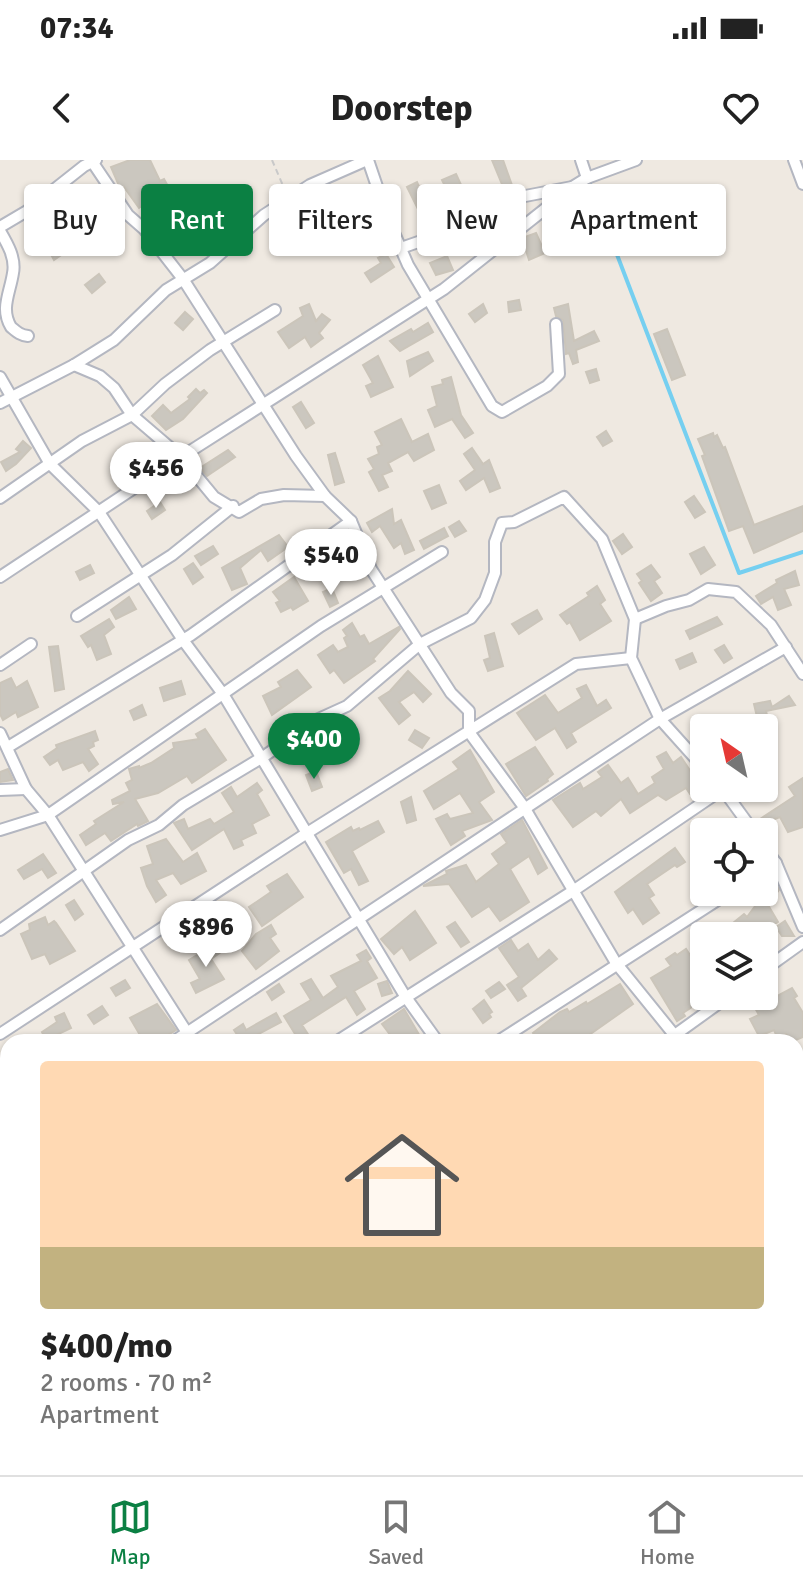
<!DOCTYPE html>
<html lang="en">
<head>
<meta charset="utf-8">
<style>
	body { margin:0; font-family:Signika,sans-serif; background:#f2f2f2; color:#222; height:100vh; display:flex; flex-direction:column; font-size:30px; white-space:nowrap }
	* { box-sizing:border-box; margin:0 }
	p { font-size:26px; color:#767676 }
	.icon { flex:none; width:44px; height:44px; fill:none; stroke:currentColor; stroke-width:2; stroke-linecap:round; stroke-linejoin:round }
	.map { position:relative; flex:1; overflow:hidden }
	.sheet { position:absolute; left:0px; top:874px; width:804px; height:442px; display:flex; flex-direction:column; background:#fff; border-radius:24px 24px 0 0; box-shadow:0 2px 6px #0004 }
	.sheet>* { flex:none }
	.guide { position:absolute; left:24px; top:24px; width:756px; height:72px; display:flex; gap:16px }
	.needle { width:52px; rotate:326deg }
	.fabs { position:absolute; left:690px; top:554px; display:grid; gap:16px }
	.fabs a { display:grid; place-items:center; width:88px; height:88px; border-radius:8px; background:#fff; box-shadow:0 2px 6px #0004; font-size:40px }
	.price { position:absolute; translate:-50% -68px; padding:0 18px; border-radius:28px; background:#fff; color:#222; font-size:26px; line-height:52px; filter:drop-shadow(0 2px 4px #0008) }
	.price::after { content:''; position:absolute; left:50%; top:48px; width:24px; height:18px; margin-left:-12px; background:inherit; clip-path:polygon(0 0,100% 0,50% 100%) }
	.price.active { background:#0b8043; color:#fff }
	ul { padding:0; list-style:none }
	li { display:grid; align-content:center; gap:16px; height:424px; padding:0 40px }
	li+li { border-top:2px solid #e0e0e0 }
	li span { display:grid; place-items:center; height:248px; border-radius:8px; color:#555 }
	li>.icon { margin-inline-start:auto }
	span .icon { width:144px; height:144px; fill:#fffc; stroke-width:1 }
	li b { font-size:34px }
	.chip { padding:0 28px; border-radius:8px; background:#fff; box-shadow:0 2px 6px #0004; font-size:28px; line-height:72px }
	.chip.active { background:#0b8043; color:#fff }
	.status { display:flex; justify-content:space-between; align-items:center; height:56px; padding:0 40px; background:#fff; direction:ltr }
	.status svg { height:22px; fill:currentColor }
	header { display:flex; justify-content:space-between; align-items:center; height:104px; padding:0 40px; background:#fff; font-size:36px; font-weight:700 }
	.tabs { display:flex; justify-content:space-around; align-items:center; height:112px; border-top:2px solid #e0e0e0; background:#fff; font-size:22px; color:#767676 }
	.tabs a { display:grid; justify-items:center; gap:4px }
	.tabs .active { color:#0b8043 }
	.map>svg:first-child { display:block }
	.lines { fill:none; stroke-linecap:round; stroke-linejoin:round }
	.stream { stroke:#75cff0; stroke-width:4 }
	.building { fill:#cbc7bf; stroke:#cbc5ba; stroke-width:2 }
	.minor-casing { stroke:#b4b7c1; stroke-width:14 }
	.path { stroke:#c9c9c9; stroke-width:2; stroke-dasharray:6 4; stroke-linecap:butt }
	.minor { stroke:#fff; stroke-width:10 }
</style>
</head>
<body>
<div class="status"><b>07:34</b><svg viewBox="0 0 49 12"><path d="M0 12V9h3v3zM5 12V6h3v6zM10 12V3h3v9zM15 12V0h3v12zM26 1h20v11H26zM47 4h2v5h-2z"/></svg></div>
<header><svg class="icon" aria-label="back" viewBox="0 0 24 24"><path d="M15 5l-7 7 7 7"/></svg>Doorstep<svg class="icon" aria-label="heart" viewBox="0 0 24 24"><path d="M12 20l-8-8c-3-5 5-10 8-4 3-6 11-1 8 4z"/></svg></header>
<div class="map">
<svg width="803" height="1315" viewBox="0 0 803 1315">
	<rect width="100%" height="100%" fill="#efe9e1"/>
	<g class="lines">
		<polyline class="stream" points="588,19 739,413 803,392"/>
	</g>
	<g class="building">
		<polygon points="130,0 150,0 160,21 164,19 169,28 139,48 124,27 120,28 111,7"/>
		<polygon points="492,0 503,0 514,31 506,34"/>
		<polygon points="456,14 462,27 449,33 455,52 438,57 436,51 421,55 407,27 417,22 423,35 445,26 442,20"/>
		<polygon points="89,27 97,38 102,33 114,50 104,56 116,67 106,78 89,63 77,73 65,57 79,46 73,38"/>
		<polygon points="339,64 354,74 348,83 332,70"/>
		<polygon points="67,71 73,79 61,88 64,93 54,100 47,87"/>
		<polygon points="536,73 545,93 529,100 522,78"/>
		<polygon points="386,94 394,107 371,122 365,113 381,103 378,98"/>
		<polygon points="447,96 453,110 436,115 430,103"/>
		<polygon points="99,114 105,122 92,133 85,125"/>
		<polygon points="519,140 521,150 509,152 508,142"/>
		<polygon points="309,144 316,161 322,154 330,160 319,173 323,178 311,187 305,177 289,188 278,172 303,156 300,148"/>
		<polygon points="483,144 487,153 475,162 469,154"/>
		<polygon points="568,144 574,181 594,171 599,181 576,190 578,202 573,204 569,193 566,194 563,160 556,156 554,148"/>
		<polygon points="185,152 193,159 183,170 175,163"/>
		<polygon points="428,163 433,172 400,191 390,181 411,169 413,172"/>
		<polygon points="667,169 685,215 672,220 654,174"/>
		<polygon points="428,192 433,201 410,216 407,201"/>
		<polygon points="378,196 393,227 371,237 366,226 373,223 363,205"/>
		<polygon points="596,209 599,220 590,223 586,212"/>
		<polygon points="451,217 461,255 473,273 465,278 452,259 435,267 428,250 437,246 432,227 443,224 442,220"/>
		<polygon points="196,229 200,233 204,230 207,233 183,259 166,270 152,256 163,245 171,253 190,239 188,237"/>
		<polygon points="301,242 314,263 306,268 293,247"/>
		<polygon points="401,259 412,282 428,274 434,290 414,301 408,292 388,303 392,311 382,315 388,327 379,331 369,312 374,309 368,299 379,294 377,287 382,285 375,272"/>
		<polygon points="606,271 612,281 603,286 597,277"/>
		<polygon points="713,273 714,277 717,275 723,288 725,287 754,365 803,346 803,371 754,393 743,366 729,371 702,296 705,295 698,279"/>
		<polygon points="23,281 31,288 16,304 6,311 1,302 20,292 16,289"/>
		<polygon points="472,288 483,304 489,300 500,328 490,332 484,318 466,330 460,321 475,310 464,294"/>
		<polygon points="228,290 235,297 207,316 200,308"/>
		<polygon points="335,293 344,322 335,325 328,295"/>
		<polygon points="439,325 446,343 432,349 424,331"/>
		<polygon points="694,336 705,352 695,358 685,342"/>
		<polygon points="160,342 165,350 152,359 147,351"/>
		<polygon points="392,349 394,364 401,360 414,390 405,394 401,383 394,388 380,366 372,372 367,363"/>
		<polygon points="459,361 466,371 455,377 449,367"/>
		<polygon points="444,368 448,376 424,389 420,381"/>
		<polygon points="623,374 632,387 622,394 613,381"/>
		<polygon points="279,375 288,387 268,401 261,390 240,408 247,424 232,430 222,408"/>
		<polygon points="213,386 218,394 201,405 195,396"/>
		<polygon points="704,387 715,405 701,414 690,394"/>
		<polygon points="193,403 203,417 193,424 184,409"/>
		<polygon points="90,405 94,413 80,420 76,412"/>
		<polygon points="651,405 660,417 654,421 662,433 651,441 639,423 642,421 637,414"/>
		<polygon points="795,411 799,425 784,429 791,445 778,450 773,437 761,444 756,436 777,423 776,420"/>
		<polygon points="294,417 308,441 293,450 291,447 281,452 276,443 280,441 273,432"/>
		<polygon points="597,426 605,440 600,444 611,461 580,480 570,462 567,464 560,455 589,436 587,433"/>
		<polygon points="332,428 338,443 330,447 323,432"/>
		<polygon points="129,437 136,449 116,459 111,450"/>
		<polygon points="537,450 542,459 519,474 512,464"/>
		<polygon points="717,457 722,464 690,479 686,471"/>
		<polygon points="109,459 114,467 104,475 111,494 97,500 91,485 88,487 81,476"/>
		<polygon points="352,463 360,477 364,475 369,484 399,467 400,469 373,499 375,501 344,523 334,510 330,513 318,495 333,485 338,492 348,487 344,478 347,476 343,470"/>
		<polygon points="494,473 503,506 488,511 484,500 490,498 485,476"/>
		<polygon points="724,485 732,498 724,503 715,490"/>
		<polygon points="58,486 64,529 55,531 49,487"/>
		<polygon points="692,493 696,502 680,509 676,500"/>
		<polygon points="297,510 311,527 272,555 263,536 281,527 278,522"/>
		<polygon points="408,511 431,534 423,542 414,532 399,542 410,555 399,564 379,538 390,531"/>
		<polygon points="11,518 16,528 27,521 38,547 18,557 16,552 3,560 0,554 0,523"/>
		<polygon points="181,521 185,534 164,541 160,528"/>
		<polygon points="586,525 597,546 606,540 611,548 571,573 576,582 567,588 555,568 536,580 517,553 545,535 558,553 582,538 577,529"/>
		<polygon points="789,536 795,545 766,551 768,559 758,561 754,544 770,541 772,547"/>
		<polygon points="142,545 146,555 134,560 130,551"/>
		<polygon points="205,569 226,600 192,623 187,616 158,633 135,639 148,661 138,666 137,664 111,681 105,673 86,685 80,675 96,664 94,661 124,642 113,644 112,640 130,631 126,623 132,620 129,609 139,606 139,608 151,603 174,588 173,583 199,579 196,574"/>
		<polygon points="415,570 429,578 422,588 409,580"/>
		<polygon points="95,571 98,580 93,582 94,586 88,589 98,604 89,611 83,602 63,610 58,600 50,605 44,597 57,588 56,585"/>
		<polygon points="313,579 324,601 309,592 305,583"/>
		<polygon points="535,587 553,614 547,619 548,621 526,636 506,604"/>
		<polygon points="470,590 494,632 479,642 492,660 462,671 465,676 451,685 436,659 447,654 450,659 473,653 460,633 434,649 424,631 459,609 453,602"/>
		<polygon points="666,592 673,603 681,597 701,627 690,634 686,628 666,640 658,635 630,653 621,639 601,656 596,651 573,667 553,640 580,623 583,629 602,617 598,612 608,605 621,623 628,618 638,634 655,623 652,617 664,609 657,597"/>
		<polygon points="8,609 13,620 0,622 0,612"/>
		<polygon points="316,611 322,627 312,631 306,615"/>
		<polygon points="803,618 803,667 788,672 780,657 759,665 757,661 795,636 789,627"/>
		<polygon points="257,623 262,630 257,634 269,655 252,664 256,673 241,680 243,685 234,689 224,669 192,690 174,663 184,659 188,669 210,659 214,664 234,652 222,633 231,627 237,637"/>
		<polygon points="411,637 416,660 407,663 401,642"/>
		<polygon points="522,660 547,708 538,714 529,696 510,709 529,742 500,761 489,746 472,757 449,724 423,726 447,714 446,711 466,705 476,722 499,704 492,694 507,683 501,674"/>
		<polygon points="378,661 384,672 352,691 368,721 359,725 351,709 344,713 326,682 351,667 353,671 359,668 360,670"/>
		<polygon points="166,679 183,702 197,693 206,711 181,724 173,713 156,720 166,735 156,742 147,726 141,708 153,704 147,686"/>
		<polygon points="675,688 685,702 677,707 675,705 647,724 654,735 649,738 659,753 643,764 633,749 628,753 615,732"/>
		<polygon points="43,694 56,713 48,718 42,709 24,719 18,710"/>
		<polygon points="287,714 303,737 262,766 249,747 271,732 267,726"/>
		<polygon points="764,718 772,730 777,726 779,730 768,745 778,762 756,776 717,776 744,754 747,757 764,734"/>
		<polygon points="74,740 83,754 75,760 66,745"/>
		<polygon points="415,751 436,783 410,800 402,787 394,794 381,779"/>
		<polygon points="45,757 48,765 54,761 56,763 75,791 50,804 45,794 32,799 21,774 30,770 29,764"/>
		<polygon points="785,761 794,776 782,776 776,767"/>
		<polygon points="455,762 469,782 461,787 447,767"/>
		<polygon points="271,765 276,774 270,778 279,791 256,809 242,791 256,774"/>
		<polygon points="511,780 518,791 528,784 538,800 549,790 557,799 521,828 526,836 518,841 507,825 519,817 499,788"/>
		<polygon points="215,784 221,792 211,799 224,819 196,833 191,823 200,819 189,800"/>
		<polygon points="704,785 704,839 683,853 685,856 677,861 651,818 671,806 666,799 675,793 677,795 686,789 690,795"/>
		<polygon points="366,790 371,798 367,801 377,818 354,831 365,849 357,855 346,837 302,865 313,882 300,882 284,856 311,840 301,824 311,819 323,838 338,827 331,816 361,801 357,795"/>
		<polygon points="125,820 130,828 116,836 111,828"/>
		<polygon points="387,821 392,833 382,836 378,824"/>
		<polygon points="499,822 505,829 491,838 486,831"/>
		<polygon points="279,824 284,832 272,840 267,832"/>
		<polygon points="620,824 633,844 579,882 539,882 533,873 560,852 567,849 569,852 586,842 587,844"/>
		<polygon points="792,828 797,836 794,838 803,853 803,877 791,882 786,874 778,879 774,870 759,876 750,859 759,855 755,848"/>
		<polygon points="484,840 492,852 489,854 491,857 483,863 473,849"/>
		<polygon points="157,844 176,870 158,881 155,876 144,882 130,858"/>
		<polygon points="102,846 108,855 94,864 88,855"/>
		<polygon points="404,849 421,878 416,882 381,882 391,876 382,864"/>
		<polygon points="64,853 71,868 46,880 42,872 57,862 55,857"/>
		<polygon points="276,853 281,862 251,878 254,882 229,882 238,876 234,870 243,864 246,870"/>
	</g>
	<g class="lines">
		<defs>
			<g id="minor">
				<polyline points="91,0 128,55 144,69 183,119 296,296 325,336 351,361 371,409 451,533 469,551 469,572 524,647 616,803 680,882"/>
				<polyline points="368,0 388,59 408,105 492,246 502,252 547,226 559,214 556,164"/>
				<polyline points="581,0 587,18"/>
				<polyline points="794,0 803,24"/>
				<polyline points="0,67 27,51 84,6 96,0"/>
				<path d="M 0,71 C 7,83 16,98 13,113 C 10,133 0,149 11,167 C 17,172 20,175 28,176"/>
				<polyline points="401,88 470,64 520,37 572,27"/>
				<polyline points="74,205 100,216 114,228 132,255 181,297 214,337 239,352 261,339 284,335 325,336"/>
				<polyline points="0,217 50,304 99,352 183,480 223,534 405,836 438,882"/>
				<polyline points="0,243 74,205 114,180 166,130 210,103 264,55 310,25 367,0"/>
				<polyline points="0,338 82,281 132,255 165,224 210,190 275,150"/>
				<polyline points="0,417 181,297 444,129 574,26 587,18 636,0"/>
				<polyline points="77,456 172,395 233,346"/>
				<polyline points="635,459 631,498 660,559 704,608"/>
				<polyline points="0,505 31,484"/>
				<polyline points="0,573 26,629 48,655 193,882"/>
				<polyline points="8,587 191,475 351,361"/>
				<polyline points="722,628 754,672"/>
				<polyline points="0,630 26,629"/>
				<polyline points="0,670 48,655 321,466 442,392"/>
				<polyline points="764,687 776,703 803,767"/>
				<polyline points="764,710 776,703"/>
				<polyline points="0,770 128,680 159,665 183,645 263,597 314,561 347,546 420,484 471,458 485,440 495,413 495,382 502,363 514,362 564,337 602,379 635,459 666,446 689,440 708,429 736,432 771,465 803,514"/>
				<polyline points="764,810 803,782"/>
				<polyline points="0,874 307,673 576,504 631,498"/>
				<polyline points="173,882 660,559 786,487"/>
				<polyline points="336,882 573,731 723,629"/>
				<polyline points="497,882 730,732"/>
				<polyline points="665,882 729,836"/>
				<polyline points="796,903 803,898"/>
				<polyline points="0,943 8,955"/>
				<polyline points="0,1003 8,998"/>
				<polyline points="796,1018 803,1013"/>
				<polyline points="796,1061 803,1071"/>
				<polyline points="0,1100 8,1095"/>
				<polyline points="796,1120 803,1116"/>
				<polyline points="0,1218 8,1212"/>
				<polyline points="796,1227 803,1223"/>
				<polyline points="245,1308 249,1315"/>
				<polyline points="484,1308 489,1315"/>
				<polyline points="725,1308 730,1315"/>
				<polyline points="0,1309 4,1315"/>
				<polyline points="29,1315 40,1308"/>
				<polyline points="184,1315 195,1308"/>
				<polyline points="344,1315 354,1308"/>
				<polyline points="502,1315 512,1308"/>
				<polyline points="667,1315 678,1308"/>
			</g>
		</defs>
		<use href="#minor" class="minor-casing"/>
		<polyline class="path" points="272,0 284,28"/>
		<use href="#minor" class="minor"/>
	</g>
</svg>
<div class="fabs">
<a><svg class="needle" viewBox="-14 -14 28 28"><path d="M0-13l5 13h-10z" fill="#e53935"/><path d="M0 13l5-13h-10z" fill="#767676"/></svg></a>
<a><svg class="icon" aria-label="locate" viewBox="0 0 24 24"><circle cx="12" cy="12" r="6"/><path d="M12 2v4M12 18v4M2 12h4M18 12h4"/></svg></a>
<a><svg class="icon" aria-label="layers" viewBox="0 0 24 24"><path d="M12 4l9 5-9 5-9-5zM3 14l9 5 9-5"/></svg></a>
</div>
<b class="price" style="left:156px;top:350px">$456</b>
<b class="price" style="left:331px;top:437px">$540</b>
<b class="price active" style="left:314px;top:621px">$400</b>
<b class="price" style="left:206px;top:809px">$896</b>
<div class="guide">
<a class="chip">Buy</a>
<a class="chip active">Rent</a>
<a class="chip">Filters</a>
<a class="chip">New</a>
<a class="chip">Apartment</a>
</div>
<section class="sheet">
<ul>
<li><span style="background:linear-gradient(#ffd9b3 75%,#c2b280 0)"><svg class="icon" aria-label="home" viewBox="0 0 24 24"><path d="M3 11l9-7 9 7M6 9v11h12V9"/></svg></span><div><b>$400/mo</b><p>2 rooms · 70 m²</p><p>Apartment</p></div></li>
</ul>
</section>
</div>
<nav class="tabs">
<a class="active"><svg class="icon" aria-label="map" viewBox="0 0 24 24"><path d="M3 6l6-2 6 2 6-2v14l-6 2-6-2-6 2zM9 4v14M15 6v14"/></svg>Map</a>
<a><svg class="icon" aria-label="saved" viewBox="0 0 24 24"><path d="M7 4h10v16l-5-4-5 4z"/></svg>Saved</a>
<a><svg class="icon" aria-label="home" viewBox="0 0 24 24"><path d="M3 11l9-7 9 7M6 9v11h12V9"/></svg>Home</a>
</nav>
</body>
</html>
